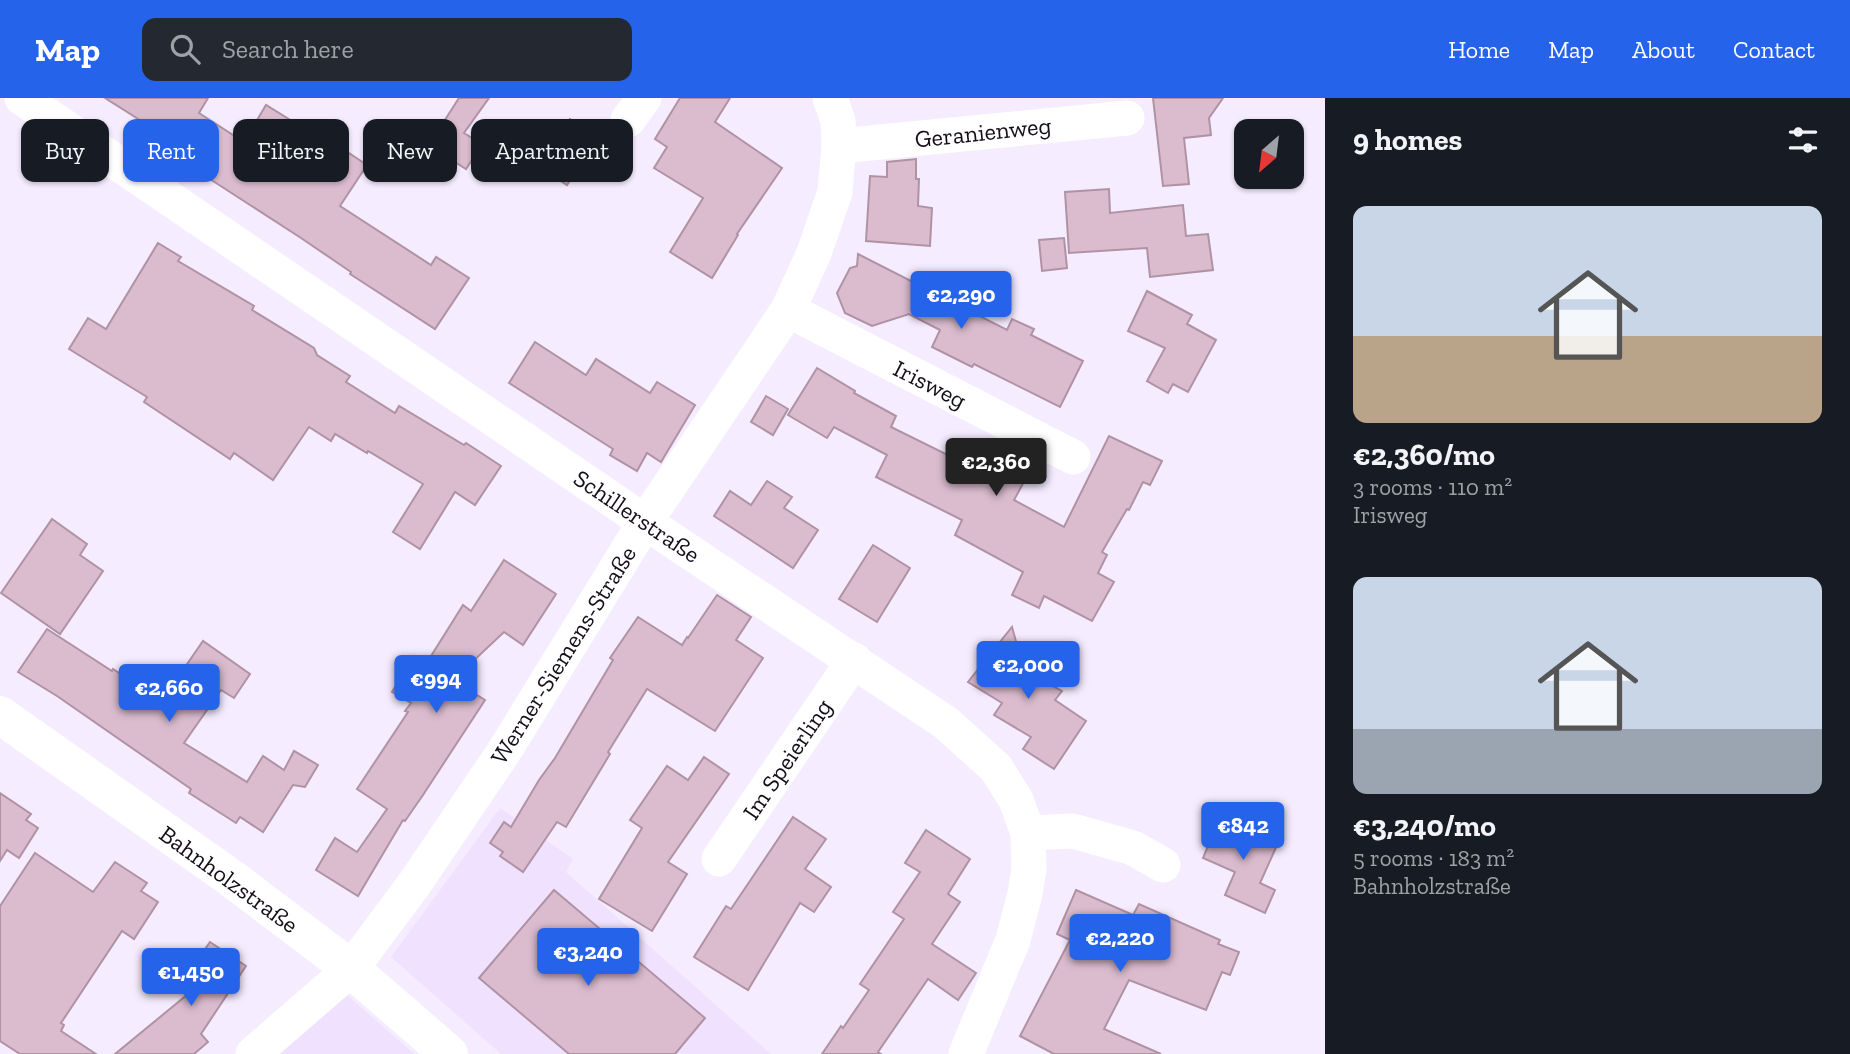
<!DOCTYPE html>
<html lang="en">
<head>
<meta charset="utf-8">
<style>
	body { margin:0; font-family:"Zilla Slab",serif; background:#242831; color:#f1f3f6; height:100vh; display:flex; flex-direction:column; font-size:26px; white-space:nowrap }
	* { box-sizing:border-box; margin:0 }
	p { font-size:23px; color:#9ea1a6 }
	.icon { flex:none; width:38px; height:38px; fill:none; stroke:currentColor; stroke-width:2; stroke-linecap:round; stroke-linejoin:round }
	.map { position:relative; flex:1; overflow:hidden }
	.details { display:flex; flex-direction:column; background:#171b24; width:525px }
	.details>* { flex:none }
	.hud { position:absolute; left:21px; top:21px; width:665px; height:63px; display:flex; gap:14px }
	.needle { width:46px; rotate:208deg }
	.controls { position:absolute; left:1234px; top:21px; display:grid; gap:14px }
	.controls a { display:grid; place-items:center; width:70px; height:70px; border-radius:14px; background:#171b24; box-shadow:0 2px 5px #0004; font-size:35px }
	.price { position:absolute; translate:-50% -60px; padding:0 16px; border-radius:7px; background:#2563eb; color:#fff; font-size:23px; line-height:46px; filter:drop-shadow(0 2px 4px #0008) }
	.price::after { content:''; position:absolute; left:50%; top:42px; width:21px; height:16px; margin-left:-10px; background:inherit; clip-path:polygon(0 0,100% 0,50% 100%) }
	.price.on { background:#222; color:#fff }
	ul { padding:0; list-style:none }
	li { display:grid; align-content:center; gap:14px; height:371px; padding:0 28px }
	li span { display:grid; place-items:center; height:217px; border-radius:14px; color:#555 }
	li>.icon { margin-inline-start:auto }
	span .icon { width:126px; height:126px; fill:#fffc; stroke-width:1 }
	li b { font-size:30px }
	h2 { display:flex; justify-content:space-between; align-items:center; height:84px; padding:0 28px; font-size:30px }
	.pill { padding:0 24px; border-radius:14px; background:#171b24; box-shadow:0 2px 5px #0004; font-size:24px; line-height:63px }
	.pill.on { background:#2563eb; color:#fff }
	header { display:flex; align-items:center; gap:42px; box-sizing:border-box; height:98px; padding:0 35px; background:#2563eb; color:#fff }
	header strong { font-size:33px }
	nav { display:flex; gap:38px; margin-inline-start:auto; font-size:24px }
	.search { width:490px; height:63px; background:#242831; display:flex; align-items:center; gap:18px; box-sizing:border-box; padding:0 24px; border-radius:14px; color:#9ea1a6; font-size:26px }
	main { display:flex; flex:1; min-height:0 }
	.map>svg:first-child { display:block }
	.built { fill:#f0e1fe }
	.building { fill:#dbbccf; stroke:#b092a5; stroke-width:2 }
	.lines { fill:none; stroke-linecap:round; stroke-linejoin:round }
	.minor { stroke:#fff; stroke-width:35 }
	.tertiary { stroke:#fff; stroke-width:38 }
	.labels { text-anchor:middle; dominant-baseline:central; stroke-width:5; stroke-linejoin:round; paint-order:stroke }
	.street-label { font-size:24px; fill:#140e18; stroke:#fefefe }
</style>
</head>
<body>
<header>
<strong>Map</strong>
<div class="search"><svg class="icon" aria-label="search" viewBox="0 0 24 24"><circle cx="10" cy="10" r="6"/><path d="M15 15l6 6"/></svg>Search here</div>
<nav><a>Home</a><a>Map</a><a>About</a><a>Contact</a></nav>
</header>
<main>
<div class="map">
<svg width="1325" height="956" viewBox="0 0 1325 956">
	<rect width="100%" height="100%" fill="#f6ecff"/>
	<g class="built">
		<polygon points="500,710 573,761 566,774 771,956 501,956 391,859"/>
		<polygon points="347,897 414,956 279,956"/>
	</g>
	<g class="building">
		<polygon points="105,0 208,0 199,15 244,44 266,7 321,41 323,38 367,67 340,108 431,167 436,159 469,180 435,231 350,176 351,174 301,140 196,72 203,62"/>
		<polygon points="459,0 489,0 464,35 482,46 466,71 447,59 431,82 414,70"/>
		<polygon points="680,0 730,0 715,24 782,70 737,136 738,137 712,180 670,154 703,100 654,70 667,49 655,41"/>
		<polygon points="1153,0 1223,0 1209,20 1211,37 1184,40 1189,86 1163,88"/>
		<polygon points="570,21 598,40 567,87 539,69"/>
		<polygon points="916,61 916,81 919,81 918,108 932,110 930,148 866,143 870,78 887,79 887,64"/>
		<polygon points="1109,91 1110,115 1183,107 1186,138 1208,136 1213,172 1150,179 1147,150 1069,155 1065,94"/>
		<polygon points="1064,140 1067,170 1042,173 1039,142"/>
		<polygon points="158,145 181,159 178,163 254,208 252,212 314,250 317,257 350,278 346,284 395,315 399,308 464,347 466,345 501,368 475,407 455,394 420,451 393,434 423,386 368,353 367,355 335,336 331,343 309,329 273,382 234,355 230,361 144,304 147,299 69,251 88,220 106,231"/>
		<polygon points="858,156 1007,232 1012,221 1034,231 1031,237 1083,263 1060,309 974,266 972,269 932,249 940,232 909,216 872,228 845,215 837,195 850,170 857,168"/>
		<polygon points="1147,193 1192,217 1187,226 1216,242 1188,294 1173,286 1168,295 1147,283 1165,250 1128,233"/>
		<polygon points="535,244 586,277 596,261 650,295 657,284 695,307 661,364 647,355 637,373 610,357 613,351 509,285"/>
		<polygon points="817,270 855,293 854,295 896,318 891,329 988,377 994,365 1025,382 1014,402 1064,429 1109,338 1162,363 1150,387 1143,384 1129,412 1127,411 1102,454 1107,457 1098,475 1114,484 1092,523 1044,498 1039,510 1012,497 1023,474 955,437 962,422 876,379 887,357 834,329 827,340 788,317"/>
		<polygon points="766,298 788,311 773,337 751,324"/>
		<polygon points="767,383 792,399 784,410 818,432 793,470 714,418 730,393 751,407"/>
		<polygon points="52,421 87,446 80,457 103,473 60,536 1,495"/>
		<polygon points="873,447 910,470 877,524 839,501"/>
		<polygon points="504,462 556,496 523,547 504,534 453,582 485,602 423,697 405,723 403,722 358,798 316,772 335,740 357,754 387,711 357,691 408,614 405,613 411,605 392,594 414,558 426,566 463,507 471,513"/>
		<polygon points="717,497 751,519 736,542 763,560 715,633 647,591 608,654 610,656 566,729 557,724 523,774 500,758 503,754 490,745 504,724 511,729 539,682 555,660 613,562 610,560 638,519 682,547 687,539 688,540"/>
		<polygon points="1012,529 1019,554 1051,571 1042,582 1062,593 1055,602 1086,623 1054,671 1023,651 1031,639 994,617 1002,605 968,584"/>
		<polygon points="47,531 112,573 113,571 161,604 203,543 250,576 234,600 221,592 184,645 247,684 263,658 284,672 294,653 318,667 305,689 293,687 263,734 240,719 236,725 189,695 191,691 57,598 18,574"/>
		<polygon points="704,659 729,676 668,764 687,776 652,833 599,801 642,730 630,722 667,668 688,682"/>
		<polygon points="0,695 31,716 26,722 38,730 19,760 7,752 0,763"/>
		<polygon points="793,719 826,741 805,771 831,789 814,814 800,805 748,892 694,859 726,808 731,811"/>
		<polygon points="1220,719 1278,745 1260,785 1275,792 1265,815 1225,797 1235,774 1203,760"/>
		<polygon points="926,732 970,761 948,796 960,804 932,846 976,875 958,902 928,881 878,954 881,956 822,956 841,928 843,930 869,892 860,886 904,821 893,814 920,774 905,765"/>
		<polygon points="35,755 93,794 115,764 147,785 141,793 158,804 134,841 122,833 61,925 64,927 61,933 96,956 20,956 0,943 0,808"/>
		<polygon points="554,792 705,920 675,956 569,956 479,880"/>
		<polygon points="1076,792 1133,817 1139,806 1220,842 1218,846 1239,854 1230,877 1222,874 1206,912 1129,882 1104,931 1161,956 1054,956 1020,938 1070,842 1057,836"/>
		<polygon points="210,844 246,868 201,936 208,944 194,956 115,956 199,887 186,879"/>
	</g>
	<g class="lines">
		<g class="minor">
			<polyline points="22,0 645,424 946,625 996,670 1016,702 1028,735 1029,771 1025,796 1013,842 966,956"/>
			<polyline points="628,22 644,0"/>
			<polyline points="839,48 1127,20"/>
			<polyline points="788,212 1073,359"/>
			<polyline points="1028,735 1073,733 1133,750 1163,767"/>
			<polyline points="719,761 854,562"/>
			<polyline points="253,956 351,871 415,785 505,652 645,424 788,212 814,155 835,94 839,48 838,23 830,0"/>
		</g>
		<polyline class="tertiary" points="0,617 231,780 351,871 449,956"/>
	</g>
	<g class="labels">
		<g class="street-label">
			<text transform="translate(983 34) rotate(-6)">Geranienweg</text>
			<text transform="translate(930 286) rotate(27)">Irisweg</text>
			<text transform="translate(637 418) rotate(34)">Schillerstraße</text>
			<text transform="translate(563 557) rotate(-58)">Werner-Siemens-Straße</text>
			<text transform="translate(787 661) rotate(-56)">Im Speierling</text>
			<text transform="translate(229 781) rotate(36)">Bahnholzstraße</text>
		</g>
	</g>
</svg>
<div class="controls">
<a><svg class="needle" viewBox="-14 -14 28 28"><path d="M0-13l5 13h-10z" fill="#e53935"/><path d="M0 13l5-13h-10z" fill="#9ea1a6"/></svg></a>
</div>
<b class="price" style="left:961px;top:233px">€2,290</b>
<b class="price on" style="left:996px;top:400px">€2,360</b>
<b class="price" style="left:1028px;top:603px">€2,000</b>
<b class="price" style="left:436px;top:617px">€994</b>
<b class="price" style="left:169px;top:626px">€2,660</b>
<b class="price" style="left:1243px;top:764px">€842</b>
<b class="price" style="left:1120px;top:876px">€2,220</b>
<b class="price" style="left:588px;top:890px">€3,240</b>
<b class="price" style="left:191px;top:910px">€1,450</b>
<div class="hud">
<a class="pill">Buy</a>
<a class="pill on">Rent</a>
<a class="pill">Filters</a>
<a class="pill">New</a>
<a class="pill">Apartment</a>
</div>
</div>
<section class="details">
<h2>9 homes<svg class="icon" aria-label="filters" viewBox="0 0 24 24"><path d="M4 7h16M4 17h16"/><circle cx="9" cy="7" r="2"/><circle cx="15" cy="17" r="2"/></svg></h2>
<ul>
<li><span style="background:linear-gradient(#c9d6e8 60%,#b9a48a 0)"><svg class="icon" aria-label="home" viewBox="0 0 24 24"><path d="M3 11l9-7 9 7M6 9v11h12V9"/></svg></span><div><b>€2,360/mo</b><p>3 rooms · 110 m²</p><p>Irisweg</p></div></li>
<li><span style="background:linear-gradient(#c9d6e8 70%,#9aa5b1 0)"><svg class="icon" aria-label="home" viewBox="0 0 24 24"><path d="M3 11l9-7 9 7M6 9v11h12V9"/></svg></span><div><b>€3,240/mo</b><p>5 rooms · 183 m²</p><p>Bahnholzstraße</p></div></li>
</ul>
</section>
</main>
</body>
</html>
